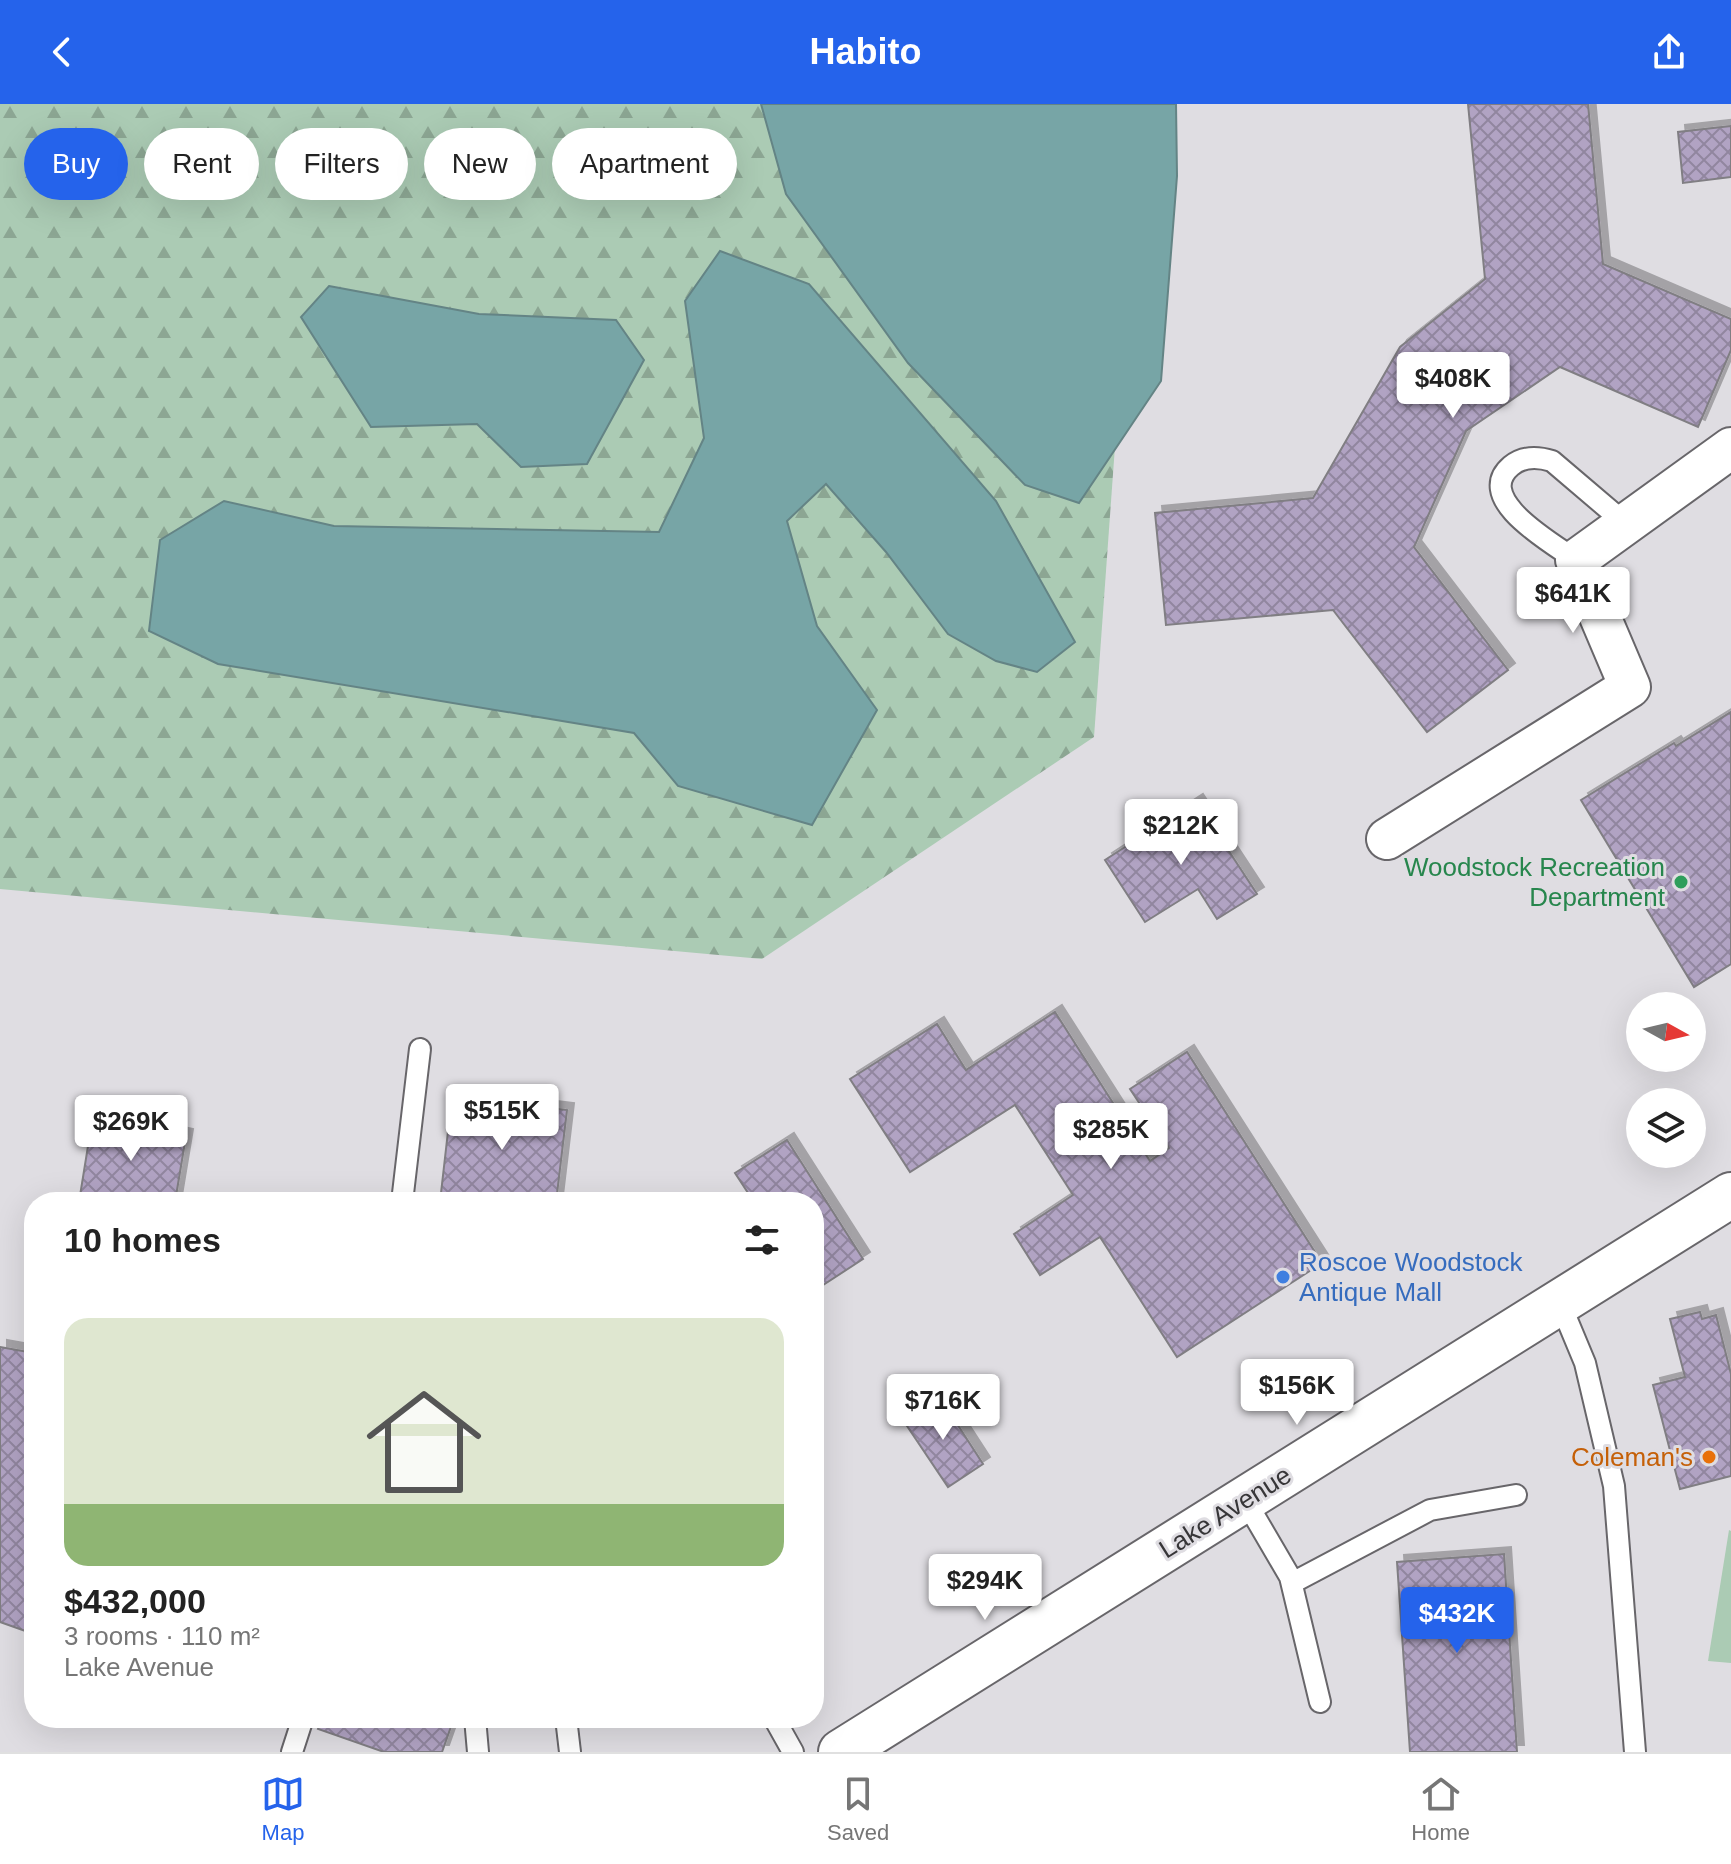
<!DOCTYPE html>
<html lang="en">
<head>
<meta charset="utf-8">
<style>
	body { margin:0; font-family:Helvetica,sans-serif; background:#f6f6f6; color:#222; height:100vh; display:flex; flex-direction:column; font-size:30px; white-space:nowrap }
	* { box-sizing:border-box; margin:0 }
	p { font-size:26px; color:#767676 }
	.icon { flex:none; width:44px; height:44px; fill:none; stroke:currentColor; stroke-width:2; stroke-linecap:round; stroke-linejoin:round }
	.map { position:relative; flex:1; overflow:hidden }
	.sheet { position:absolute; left:24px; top:1088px; width:800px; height:536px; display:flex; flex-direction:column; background:#fff; border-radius:32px; box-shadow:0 8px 32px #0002 }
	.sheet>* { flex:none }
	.guide { position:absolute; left:24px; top:24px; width:800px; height:72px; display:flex; gap:16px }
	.needle { width:52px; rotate:98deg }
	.tools { position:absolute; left:1626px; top:888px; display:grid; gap:16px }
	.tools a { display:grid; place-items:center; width:80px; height:80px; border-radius:50%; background:#fff; box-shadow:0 8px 32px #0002; font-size:40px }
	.price { position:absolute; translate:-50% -68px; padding:0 18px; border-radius:8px; background:#fff; color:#222; font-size:26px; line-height:52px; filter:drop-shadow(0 2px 4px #0008) }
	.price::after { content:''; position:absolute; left:50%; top:48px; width:24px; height:18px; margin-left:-12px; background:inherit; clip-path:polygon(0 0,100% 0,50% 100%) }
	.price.current { background:#2563eb; color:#fff }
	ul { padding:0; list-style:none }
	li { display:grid; align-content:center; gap:16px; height:424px; padding:0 40px }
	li+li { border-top:2px solid #e0e0e0 }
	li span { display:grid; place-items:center; height:248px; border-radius:24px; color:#555 }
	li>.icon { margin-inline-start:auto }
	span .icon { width:144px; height:144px; fill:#fffc; stroke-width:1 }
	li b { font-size:34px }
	h2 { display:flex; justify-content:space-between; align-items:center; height:96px; padding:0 40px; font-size:34px }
	.tag { padding:0 28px; border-radius:36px; background:#fff; box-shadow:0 8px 32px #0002; font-size:28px; line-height:72px }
	.tag.current { background:#2563eb; color:#fff }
	header { display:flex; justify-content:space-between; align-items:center; height:104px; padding:0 40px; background:#2563eb; color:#fff; font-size:36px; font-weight:600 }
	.dock { display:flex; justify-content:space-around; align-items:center; height:112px; border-top:2px solid #e0e0e0; background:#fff; font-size:22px; color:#767676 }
	.dock a { display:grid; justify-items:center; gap:4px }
	.dock .current { color:#2563eb }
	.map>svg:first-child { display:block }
	.grass { fill:#abcbb4 }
	.forest { fill:url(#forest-firs) }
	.water { fill:#77a5a6; stroke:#648485; stroke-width:2 }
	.building { fill:url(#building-cross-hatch); stroke:#807e83; stroke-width:2; filter:url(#shadow) }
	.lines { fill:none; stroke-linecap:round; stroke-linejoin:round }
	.service-casing { stroke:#68666a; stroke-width:24 }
	.minor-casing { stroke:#68666a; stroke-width:44 }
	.tertiary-casing { stroke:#68666a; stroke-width:48 }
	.service { stroke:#fff; stroke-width:20 }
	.minor { stroke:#fff; stroke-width:40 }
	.tertiary { stroke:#fff; stroke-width:44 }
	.leisure-dot { fill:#2e9e5b; stroke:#dfdde2; stroke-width:3 }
	.shop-dot { fill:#3f7fe0; stroke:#dfdde2; stroke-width:3 }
	.food-dot { fill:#e8710a; stroke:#dfdde2; stroke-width:3 }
	.labels { text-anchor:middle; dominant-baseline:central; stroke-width:6; stroke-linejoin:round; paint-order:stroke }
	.leisure-label { font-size:26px; fill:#27864d; stroke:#dfdde2; text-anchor:end }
	.shop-label { font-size:26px; fill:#366cbe; stroke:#dfdde2; text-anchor:start }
	.food-label { font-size:26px; fill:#c56008; stroke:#dfdde2; text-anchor:end }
	.street-label { font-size:26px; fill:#373638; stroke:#dfdde2 }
</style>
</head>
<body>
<header><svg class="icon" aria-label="back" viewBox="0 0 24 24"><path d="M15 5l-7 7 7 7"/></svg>Habito<svg class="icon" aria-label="share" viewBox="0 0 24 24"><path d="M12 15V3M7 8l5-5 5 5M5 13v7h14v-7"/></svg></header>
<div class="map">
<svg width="1731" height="1648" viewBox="0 0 1731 1648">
	<defs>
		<pattern id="forest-firs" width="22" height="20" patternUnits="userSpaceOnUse" patternTransform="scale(2)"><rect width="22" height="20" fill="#abcbb4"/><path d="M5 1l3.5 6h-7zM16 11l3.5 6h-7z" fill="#8ca693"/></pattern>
		<pattern id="building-cross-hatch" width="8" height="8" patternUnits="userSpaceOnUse" patternTransform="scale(2)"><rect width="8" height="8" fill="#b1a3c3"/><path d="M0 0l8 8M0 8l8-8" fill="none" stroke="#91869f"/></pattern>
		<filter id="shadow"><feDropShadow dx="7" dy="-7" stdDeviation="0" flood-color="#0004"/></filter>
	</defs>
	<rect width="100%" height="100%" fill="#dfdde2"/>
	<polygon class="grass" points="1729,1426 1731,1427 1731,1559 1708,1557"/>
	<polygon class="forest" points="0,0 986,0 1132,107 1094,633 762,855 0,785"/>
	<g class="water">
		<polygon points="761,0 1176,0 1177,72 1161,277 1079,399 1025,381 908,259 786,90"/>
		<polygon points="720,147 809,180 996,397 1075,538 1037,568 996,557 948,530 886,448 826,380 787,417 817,522 877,606 812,721 678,682 634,629 218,560 149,527 160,436 224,397 334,422 659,428 704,334 685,197"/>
		<polygon points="329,182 479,210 616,216 644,256 587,360 521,363 477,320 371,323 301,213"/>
	</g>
	<g class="building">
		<polygon points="1468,0 1588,0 1603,160 1731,215 1731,246 1698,323 1560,263 1466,327 1414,443 1508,566 1427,628 1333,506 1166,521 1155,409 1313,394 1400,243 1485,175"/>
		<polygon points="1731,22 1731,73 1683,79 1678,28"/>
		<polygon points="1731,608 1731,860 1694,883 1581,696 1674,639 1676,642"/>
		<polygon points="1196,697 1257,790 1217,815 1198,785 1145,818 1105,756"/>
		<polygon points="1055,908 1150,1057 1169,1044 1130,985 1187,948 1322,1159 1177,1253 1100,1133 1040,1171 1014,1130 1073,1091 1015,1001 910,1068 850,975 937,920 966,966"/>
		<polygon points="452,992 567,1006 556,1098 440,1098"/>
		<polygon points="93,1011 186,1032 175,1098 79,1098"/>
		<polygon points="787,1036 863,1155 814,1187 814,1098 754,1098 735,1069"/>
		<polygon points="1700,1208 1702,1215 1716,1211 1731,1270 1731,1372 1680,1385 1653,1281 1685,1273 1670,1215"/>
		<polygon points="0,1243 34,1249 34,1530 0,1518"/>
		<polygon points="939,1292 983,1360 948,1383 903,1316"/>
		<polygon points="1504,1450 1517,1648 1410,1648 1397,1458"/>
		<polygon points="322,1614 454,1614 442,1648 384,1648 318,1625"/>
	</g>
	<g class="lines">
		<defs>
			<g id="service">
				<path d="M 1576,456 C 1554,440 1472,395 1511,362 C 1523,352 1539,353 1552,357 L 1626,420"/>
				<polyline points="402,1098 420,945"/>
				<polyline points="1560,1199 1585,1259 1614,1382 1635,1648"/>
				<polyline points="1245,1396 1290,1473 1320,1598"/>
				<polyline points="1292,1479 1430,1406 1516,1391"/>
				<polyline points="475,1614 478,1648"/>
				<polyline points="566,1614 570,1648"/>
				<polyline points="774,1614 793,1648"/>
				<polyline points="292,1648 303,1614"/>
			</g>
			<polyline id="minor" points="1387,735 1630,583 1576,456 1731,344"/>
			<polyline id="tertiary" points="841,1648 1731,1091"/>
		</defs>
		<use href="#service" class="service-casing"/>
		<use href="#minor" class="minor-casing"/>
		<use href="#tertiary" class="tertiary-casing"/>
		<use href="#service" class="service"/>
		<use href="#minor" class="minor"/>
		<use href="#tertiary" class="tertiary"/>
	</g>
	<circle class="leisure-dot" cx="1681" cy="778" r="8"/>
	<circle class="shop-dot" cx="1283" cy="1173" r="8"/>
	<circle class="food-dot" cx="1709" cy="1353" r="8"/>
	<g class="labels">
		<g class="leisure-label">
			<text x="1665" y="763">Woodstock Recreation<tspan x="1665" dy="30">Department</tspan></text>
		</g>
		<g class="shop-label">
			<text x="1299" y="1158">Roscoe Woodstock<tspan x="1299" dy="30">Antique Mall</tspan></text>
		</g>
		<g class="food-label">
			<text x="1693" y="1353">Coleman's</text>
		</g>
		<g class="street-label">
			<text transform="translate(1225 1408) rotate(-32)">Lake Avenue</text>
		</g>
	</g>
</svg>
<div class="tools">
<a><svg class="needle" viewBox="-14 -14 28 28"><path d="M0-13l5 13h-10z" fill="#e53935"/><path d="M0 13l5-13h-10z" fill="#767676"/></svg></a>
<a><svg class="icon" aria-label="layers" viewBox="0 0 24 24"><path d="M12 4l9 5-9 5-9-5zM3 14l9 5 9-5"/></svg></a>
</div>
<b class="price" style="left:1453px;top:316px">$408K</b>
<b class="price" style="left:1573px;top:531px">$641K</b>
<b class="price" style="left:1181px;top:763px">$212K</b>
<b class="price" style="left:502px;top:1048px">$515K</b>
<b class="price" style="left:131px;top:1059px">$269K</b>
<b class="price" style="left:1111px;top:1067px">$285K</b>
<b class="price" style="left:1297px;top:1323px">$156K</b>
<b class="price" style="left:943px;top:1338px">$716K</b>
<b class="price" style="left:985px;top:1518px">$294K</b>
<b class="price current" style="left:1457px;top:1551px">$432K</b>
<div class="guide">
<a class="tag current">Buy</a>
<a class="tag">Rent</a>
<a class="tag">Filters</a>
<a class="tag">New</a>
<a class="tag">Apartment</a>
</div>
<section class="sheet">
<h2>10 homes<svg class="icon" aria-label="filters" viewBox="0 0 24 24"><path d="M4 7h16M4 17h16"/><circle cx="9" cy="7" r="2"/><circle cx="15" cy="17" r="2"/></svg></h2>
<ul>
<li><span style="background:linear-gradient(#dfe7d0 75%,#8fb573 0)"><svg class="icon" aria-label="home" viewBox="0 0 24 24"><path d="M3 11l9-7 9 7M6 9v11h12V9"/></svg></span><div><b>$432,000</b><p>3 rooms · 110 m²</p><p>Lake Avenue</p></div></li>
</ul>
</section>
</div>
<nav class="dock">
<a class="current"><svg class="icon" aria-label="map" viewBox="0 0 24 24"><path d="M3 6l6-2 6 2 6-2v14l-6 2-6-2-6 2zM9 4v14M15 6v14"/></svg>Map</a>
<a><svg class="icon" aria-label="saved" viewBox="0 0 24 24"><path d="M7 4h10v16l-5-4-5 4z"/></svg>Saved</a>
<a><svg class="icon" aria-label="home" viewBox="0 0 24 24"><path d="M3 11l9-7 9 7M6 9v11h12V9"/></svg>Home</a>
</nav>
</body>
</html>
